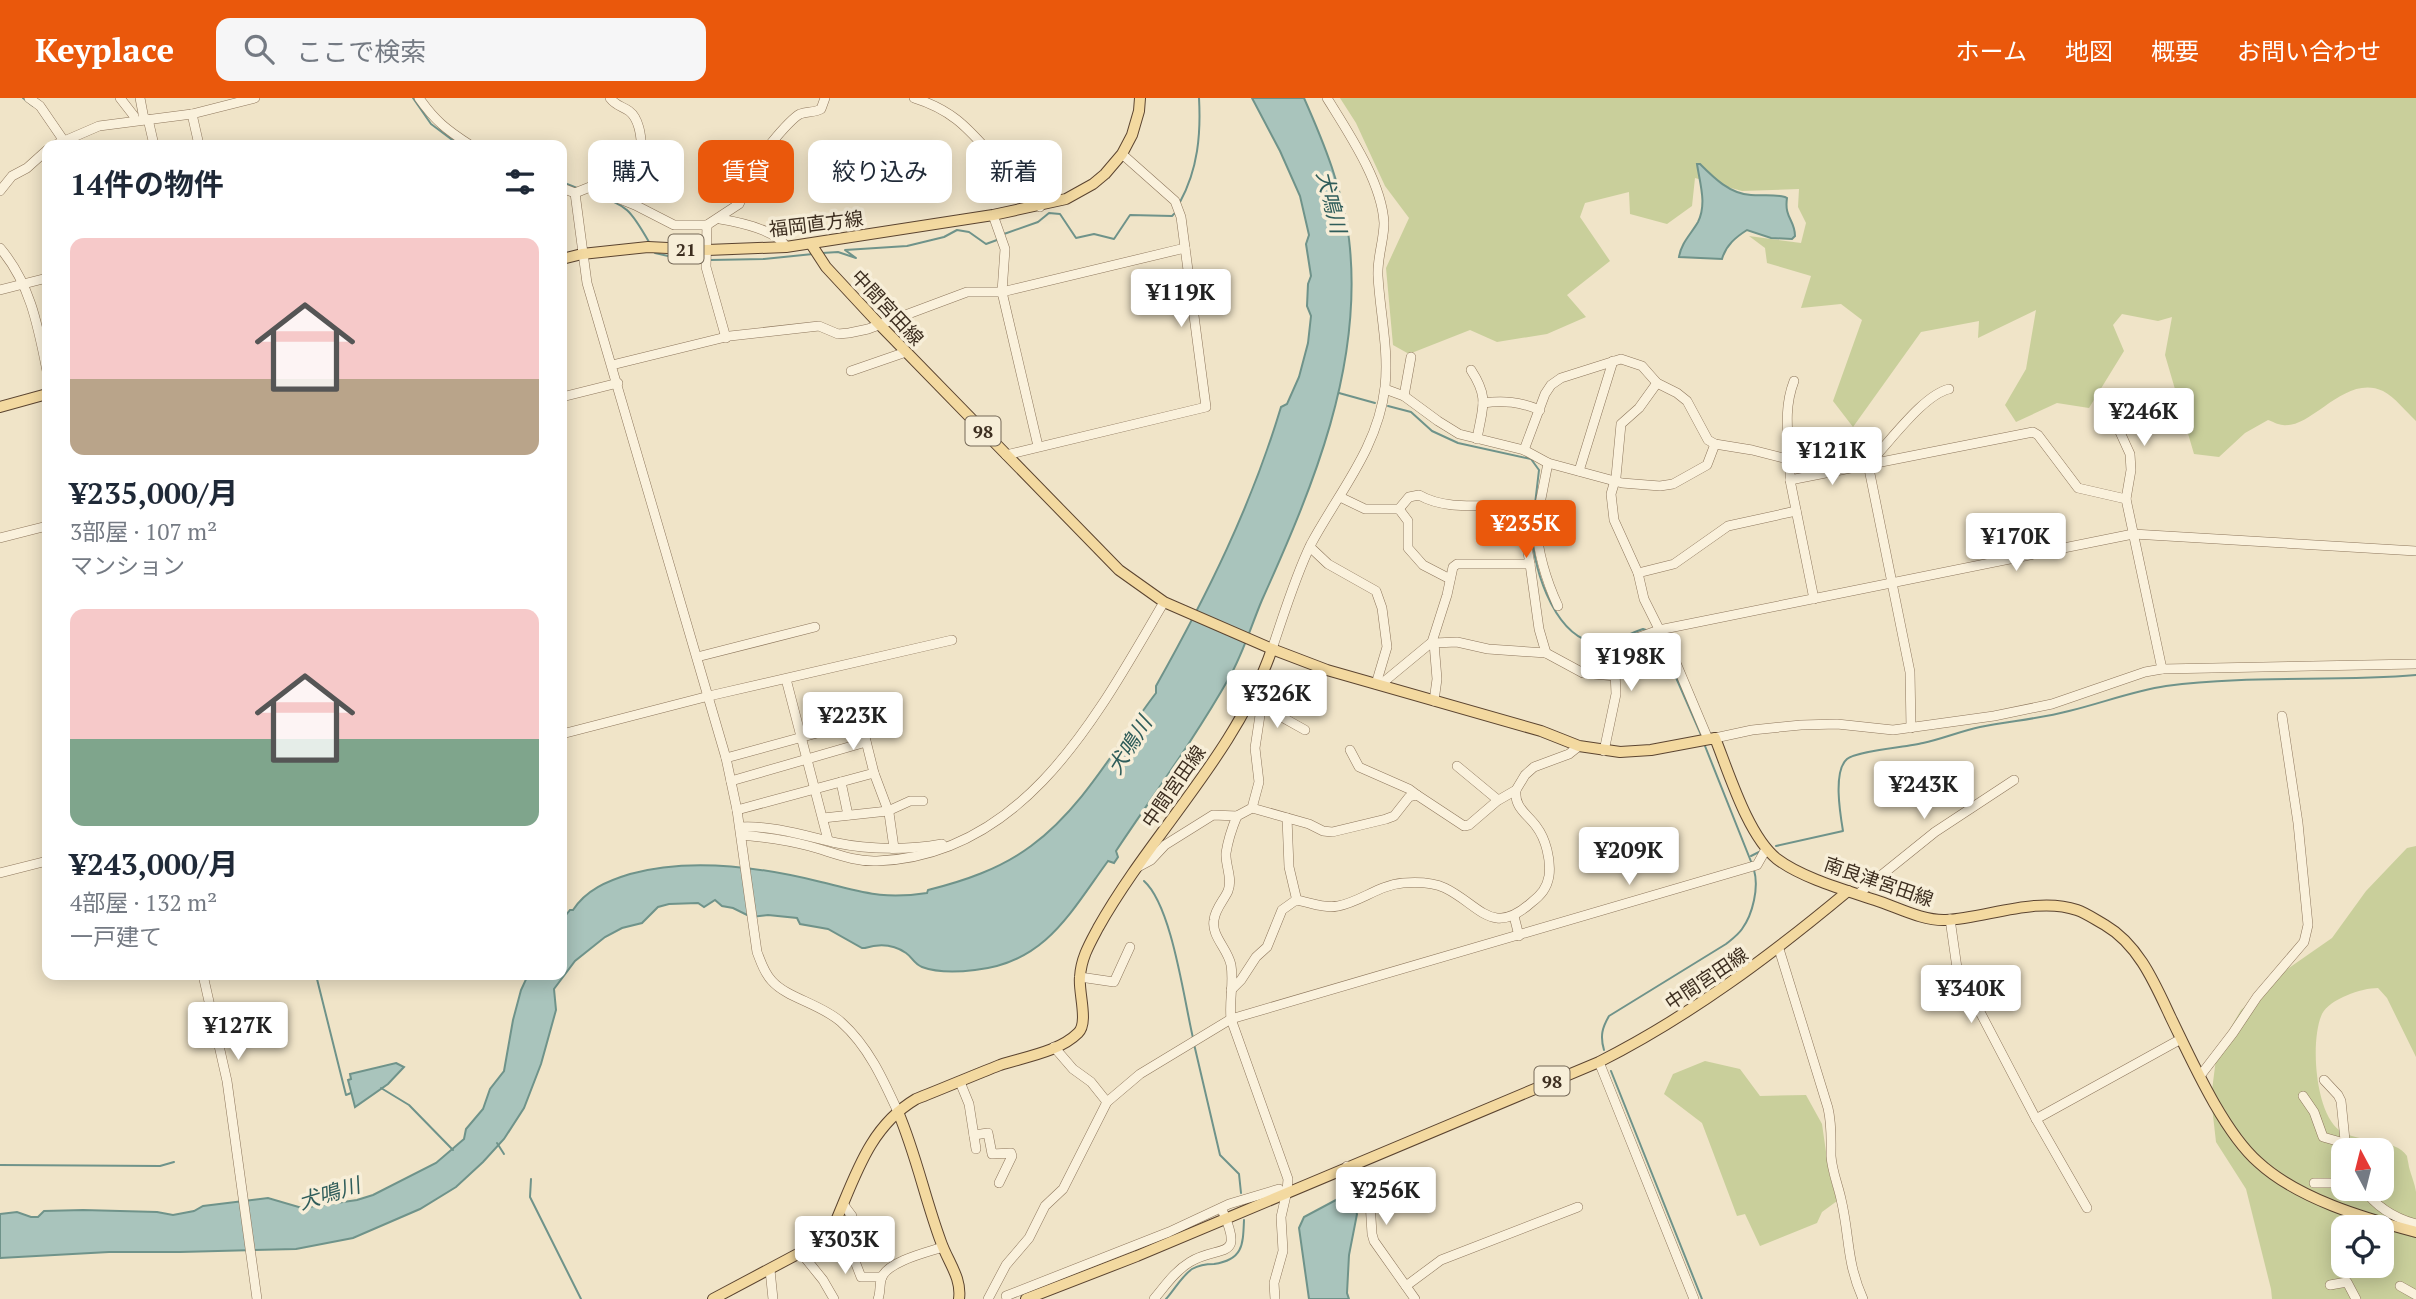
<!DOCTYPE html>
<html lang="ja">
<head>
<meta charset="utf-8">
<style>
	body { margin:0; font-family:"PT Serif","Noto Sans JP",serif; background:#f6f6f7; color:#1f2937; height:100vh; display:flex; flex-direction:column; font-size:26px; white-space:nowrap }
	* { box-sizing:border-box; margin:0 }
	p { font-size:23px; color:#747a83 }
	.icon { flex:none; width:38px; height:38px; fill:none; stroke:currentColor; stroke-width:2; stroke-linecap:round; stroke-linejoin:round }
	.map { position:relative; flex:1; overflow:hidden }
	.details { position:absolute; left:42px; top:42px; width:525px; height:840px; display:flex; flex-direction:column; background:#fff; border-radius:14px; box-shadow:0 4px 18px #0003 }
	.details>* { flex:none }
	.hud { position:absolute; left:588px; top:42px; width:665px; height:63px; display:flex; gap:14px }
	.needle { width:46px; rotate:353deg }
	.controls { position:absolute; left:2331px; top:1040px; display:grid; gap:14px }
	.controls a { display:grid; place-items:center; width:63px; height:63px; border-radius:14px; background:#fff; box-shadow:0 4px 18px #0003; font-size:35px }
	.price { position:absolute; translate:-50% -60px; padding:0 16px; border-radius:7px; background:#fff; color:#222; font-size:23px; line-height:46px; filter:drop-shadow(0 2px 4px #0008) }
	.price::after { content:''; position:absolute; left:50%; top:42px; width:21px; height:16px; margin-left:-10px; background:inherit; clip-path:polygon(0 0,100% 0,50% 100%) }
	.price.selected { background:#ea580c; color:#fff }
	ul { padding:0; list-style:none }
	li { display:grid; align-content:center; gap:14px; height:371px; padding:0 28px }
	li span { display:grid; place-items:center; height:217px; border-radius:14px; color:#555 }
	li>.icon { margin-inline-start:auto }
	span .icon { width:126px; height:126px; fill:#fffc; stroke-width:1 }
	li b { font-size:30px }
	h2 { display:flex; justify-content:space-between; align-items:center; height:84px; padding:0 28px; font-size:30px }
	.chip { padding:0 24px; border-radius:14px; background:#fff; box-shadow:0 4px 18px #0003; font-size:24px; line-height:63px }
	.chip.selected { background:#ea580c; color:#fff }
	header { display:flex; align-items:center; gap:42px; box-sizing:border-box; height:98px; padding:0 35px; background:#ea580c; color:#fff }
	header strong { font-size:33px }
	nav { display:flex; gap:38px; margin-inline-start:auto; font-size:24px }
	.search { width:490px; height:63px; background:#f6f6f7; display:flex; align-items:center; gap:18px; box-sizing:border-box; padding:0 24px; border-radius:14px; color:#747a83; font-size:26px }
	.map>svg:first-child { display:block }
	.green { fill:#c9cf9b; fill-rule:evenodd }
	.water { fill:#a9c4bc; stroke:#6f938a; stroke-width:2 }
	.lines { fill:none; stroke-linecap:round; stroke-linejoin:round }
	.stream { stroke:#6f938a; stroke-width:2 }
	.minor-casing { stroke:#8d765c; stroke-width:10 }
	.major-casing { stroke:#5b4430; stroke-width:12 }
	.minor { stroke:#faf1dc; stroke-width:9 }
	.major { stroke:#f3d9a0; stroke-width:10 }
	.labels { text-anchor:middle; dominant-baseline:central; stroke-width:7; stroke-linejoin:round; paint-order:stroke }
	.shield { fill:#f7eed8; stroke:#756857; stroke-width:2 }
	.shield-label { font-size:18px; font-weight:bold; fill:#3d2e20 }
	.street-label { font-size:19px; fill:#3d2e20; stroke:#f7eed8 }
	.water-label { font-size:21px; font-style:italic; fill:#2f5d5a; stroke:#f7eed8 }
</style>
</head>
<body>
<header>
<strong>Keyplace</strong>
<div class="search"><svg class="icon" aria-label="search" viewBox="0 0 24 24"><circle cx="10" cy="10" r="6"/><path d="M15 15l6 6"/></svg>ここで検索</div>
<nav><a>ホーム</a><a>地図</a><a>概要</a><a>お問い合わせ</a></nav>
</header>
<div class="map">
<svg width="2416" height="1201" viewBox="0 0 2416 1201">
	<rect width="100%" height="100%" fill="#f0e4c8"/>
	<g class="green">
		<path d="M 1340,0 L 2416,0 L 2416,323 C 2406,314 2395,299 2383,293 C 2345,275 2312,331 2283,327 C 2278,327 2272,323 2268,322 L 2245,335 L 2219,359 L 2194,356 L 2165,257 L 2172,219 L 2158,223 L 2122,216 L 2113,227 L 2124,253 L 2089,310 L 2057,305 L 2016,324 L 2005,307 L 2026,271 L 2036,212 L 1978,240 L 1979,223 L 1921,234 L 1853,329 L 1833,303 L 1862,222 L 1841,206 L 1801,210 L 1811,178 L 1767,165 L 1765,150 L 1749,138 L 1801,145 L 1806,125 L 1798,109 L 1799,91 L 1742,93 L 1695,80 L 1692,108 L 1667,126 L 1630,116 L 1629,94 L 1585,105 L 1580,119 L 1610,163 L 1567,197 L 1586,219 L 1547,236 L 1497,244 L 1470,232 L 1409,256 L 1393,247 L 1386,170 L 1409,120 L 1385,88 L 1356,25 Z"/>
		<path d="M 2416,748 L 2416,959 L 2387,900 L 2378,890 C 2361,890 2330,901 2322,916 C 2310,942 2315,1014 2339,1032 C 2357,1045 2396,1040 2407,1058 C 2407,1059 2409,1068 2409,1069 C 2411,1077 2415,1086 2416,1094 C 2416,1129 2416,1166 2416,1201 L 2272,1201 L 2271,1191 L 2246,1091 L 2216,1044 L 2211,1000 L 2217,953 L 2241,912 L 2286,872 L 2332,840 L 2366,793 L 2407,750 ZM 2343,1052 L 2382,1052 L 2382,1090 L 2343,1090 ZM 2343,1129 L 2382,1129 L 2382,1167 L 2343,1167 Z"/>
		<polygon points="1705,963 1740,971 1760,998 1806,997 1822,1026 1829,1075 1837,1103 1822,1114 1817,1125 1760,1148 1745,1116 1737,1118 1702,1025 1664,996 1673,976"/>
	</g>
	<g class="water">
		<path d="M 1252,0 L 1304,0 C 1324,45 1343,92 1349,141 C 1364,267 1313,389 1262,502 C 1251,528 1243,556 1229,580 C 1195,640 1154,696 1116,753 L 1118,759 L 1114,765 L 1108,763 C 1070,815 1045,865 975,872 C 959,874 938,875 922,869 C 914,866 912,859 906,855 C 893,846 878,846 865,850 L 862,850 L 828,831 L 800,826 L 797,820 L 768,817 L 751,819 L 733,810 L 722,808 L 715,802 L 704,809 L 698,805 L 669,806 L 658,809 L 642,825 L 622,830 L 605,839 L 575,863 L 554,891 L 556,912 L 541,966 L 524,1010 L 504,1041 L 483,1064 L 456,1089 L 420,1111 L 353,1140 L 296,1151 L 180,1154 L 109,1154 L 0,1160 L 0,1116 L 17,1114 L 31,1119 L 38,1119 L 44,1113 L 83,1112 L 157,1114 L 173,1117 L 194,1113 L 203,1108 L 268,1100 L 302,1110 L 357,1102 L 373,1097 L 436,1065 L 464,1041 L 466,1031 L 483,1011 L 490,991 L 504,973 L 513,922 L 521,892 L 528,877 L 562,877 L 562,822 L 570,812 L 573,812 C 586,792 607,783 630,776 C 691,759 761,769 821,784 C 863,794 882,802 927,795 L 928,792 C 964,783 1000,771 1031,748 C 1084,709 1117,646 1156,595 L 1156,588 C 1207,497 1251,409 1281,309 L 1287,306 L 1299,279 L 1308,245 L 1311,218 L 1307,208 L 1308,186 L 1311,178 L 1306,146 L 1309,137 L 1300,98 L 1280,53 Z"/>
		<path d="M 1697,66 L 1700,66 C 1714,80 1730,96 1751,97 C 1763,98 1773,96 1785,99 L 1787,100 C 1784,120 1795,122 1795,138 L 1792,141 L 1771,140 L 1747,132 C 1736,139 1726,147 1722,161 L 1679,159 C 1681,145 1691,136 1698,124 C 1707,106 1700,86 1697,66 Z"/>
		<polygon points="396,965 404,969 388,986 355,1009 348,982 351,981 350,976"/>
		<polygon points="1349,1095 1357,1116 1349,1157 1347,1195 1349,1201 1309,1201 1299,1130 1304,1119"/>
	</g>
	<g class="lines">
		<g class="stream">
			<polyline points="23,0 33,8"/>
			<polyline points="413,0 431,26 459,47"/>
			<polyline points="562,84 577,90"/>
			<path d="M 589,94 C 627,109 628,107 649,144"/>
			<path d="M 1180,104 C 1198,71 1201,36 1199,0"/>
			<polyline points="1004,136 1038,124 1049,115 1060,116 1076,140 1094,136 1114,141 1130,117 1172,118 1175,115"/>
			<polyline points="655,155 681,161 701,163"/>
			<polyline points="822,155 838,154 856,160 845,152 907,148 944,139 957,132 969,134 986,146 997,142"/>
			<polyline points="710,162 764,161 813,156"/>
			<polyline points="1339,295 1375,305"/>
			<polyline points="1388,308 1411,314 1432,333 1458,345 1531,361 1539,372 1535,406"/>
			<path d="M 1532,429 C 1531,465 1552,533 1591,544 C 1607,548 1628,536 1643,531 L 1646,532"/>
			<polyline points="1654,537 1667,559 1702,639"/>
			<polyline points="1705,648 1752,766"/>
			<path d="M 1776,748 L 1843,733 C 1840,715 1833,673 1847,661 C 1856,653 1908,649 1923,645 C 1942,641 1961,633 1980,629 C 2009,623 2039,621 2069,613 C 2102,605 2133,593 2166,588 C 2249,577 2333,584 2416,577"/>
			<polyline points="1751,758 1759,754"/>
			<path d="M 1144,783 C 1172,808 1184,902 1193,940"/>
			<polyline points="316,877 346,997 351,995"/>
			<polyline points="1194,946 1220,1057 1239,1076 1241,1095"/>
			<path d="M 1604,952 C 1600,938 1602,930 1609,918 L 1726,846 C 1731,842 1738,837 1742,831 C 1753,816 1759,789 1754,772"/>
			<polyline points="1611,973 1702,1201"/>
			<polyline points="381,990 409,1007 453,1052"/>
			<polyline points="497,1045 504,1056"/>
			<polyline points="0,1067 160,1068 174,1064"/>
			<polyline points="531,1081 530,1099 581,1201"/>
			<path d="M 1166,1201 C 1174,1192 1182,1178 1192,1171 C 1199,1167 1206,1166 1214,1166 C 1243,1162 1243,1147 1244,1122"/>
		</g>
		<defs>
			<g id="minor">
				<polyline points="29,0 40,8 64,43"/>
				<polyline points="120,0 134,18 134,22"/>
				<polyline points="140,0 144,21"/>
				<path d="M 419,0 C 435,23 447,32 470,47"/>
				<path d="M 610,0 C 616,8 622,8 629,13 C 640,21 641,40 642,52 L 628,66 L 626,89 L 620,100"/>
				<path d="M 914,0 C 962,15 974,40 1007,73 C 1020,86 1031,92 1040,109"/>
				<polyline points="192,16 199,47"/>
				<polyline points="148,21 154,47"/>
				<polyline points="55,47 99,28 192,16 255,0"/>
				<path d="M 562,90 L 575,95 L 590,89 L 635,107 L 674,127 L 707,127 L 739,106 C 744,98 740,88 745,80 C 754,66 787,23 800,16 C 807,13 814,15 821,11 L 825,0"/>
				<polyline points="0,93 12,78 27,70 47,52"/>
				<path d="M 575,95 L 587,185 L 726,660 L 737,712 L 757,854 C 761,864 764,875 772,883 C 787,900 821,906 841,924 C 868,948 883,981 898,1014"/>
				<polyline points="993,117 1005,151 1002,194 1038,348"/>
				<path d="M 720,121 C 738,124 777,132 786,149"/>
				<polyline points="707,127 706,169 726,240"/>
				<path d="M 0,150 C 30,185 38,228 47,273"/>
				<polyline points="0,192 47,180"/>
				<polyline points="612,267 730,238 819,228 838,236 849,235 868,231 967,194 1002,194 1185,150"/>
				<path d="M 1471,272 C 1490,301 1482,310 1477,341"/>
				<polyline points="851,273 906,254"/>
				<path d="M 1794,283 C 1781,317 1791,346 1790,382 L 1814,501"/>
				<polyline points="1657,285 1639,310 1621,326 1616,379 1611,396 1614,422 1638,475 1644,501 1676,565 1708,641"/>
				<polyline points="1385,291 1404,298 1438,323 1459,336 1524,352 1548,365 1622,385 1660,388 1673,386 1707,367 1715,346"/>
				<polyline points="2113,297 2114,321 2130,356 2131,372 2126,401 2162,571"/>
				<polyline points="1404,298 1411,259"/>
				<polyline points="562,299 618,285"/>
				<path d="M 1483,305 C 1504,302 1520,304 1540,312"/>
				<polyline points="1524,352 1545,296 1551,287 1561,280 1621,261 1642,268 1657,285 1677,295 1687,303 1708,342 1715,346 1752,352 1791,362"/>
				<polyline points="1006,357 1206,309 1181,119 1175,103 1122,56"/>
				<path d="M 1548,365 L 1536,426 C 1538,455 1546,482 1558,508"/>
				<path d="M 1869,365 C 1890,344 1923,297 1949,291"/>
				<polyline points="1868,366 1910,574 1911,630"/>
				<polyline points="1579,373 1613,263"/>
				<polyline points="1790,382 2033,334 2038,337 2078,390 2126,401"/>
				<path d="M 1340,399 L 1365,411 L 1399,411 L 1409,399 L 1419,397 C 1450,415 1492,404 1526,408"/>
				<polyline points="1399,411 1408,423 1408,450 1423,467 1450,481"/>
				<polyline points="0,440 47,428"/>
				<polyline points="1310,449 1328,466 1376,493 1382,510 1387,549 1376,586"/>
				<polyline points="1530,466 1539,531 1546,555"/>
				<polyline points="1638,475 1674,466 1728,428 1796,413"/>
				<polyline points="1432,544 1434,545 1437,581 1434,603"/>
				<polyline points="1434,545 1457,544 1488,551 1546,555 1583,575 1615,578"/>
				<path d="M 1272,551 C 1284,516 1295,479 1311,446 C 1339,394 1378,350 1385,289 C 1389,251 1380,215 1378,178 C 1377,160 1384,142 1384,125 C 1382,84 1348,34 1327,0"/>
				<polyline points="697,559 815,529"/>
				<polyline points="786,581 828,742"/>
				<polyline points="1380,587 1432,544 1447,497 1453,469 1457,466 1530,466 1524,432 1526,408 1540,410"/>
				<polyline points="1262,608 1305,632"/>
				<polyline points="562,636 709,598 952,542"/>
				<polyline points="1715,640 1752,632 1801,627 1837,626 1893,632 1994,618 2052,606 2145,574 2162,571 2416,566"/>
				<polyline points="1350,652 1359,669 1409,691 1417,697"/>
				<polyline points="1604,653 1616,596 1614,551 1620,546 1659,532 2133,436 2416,453"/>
				<polyline points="726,660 861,623 874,675 737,712"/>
				<polyline points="1457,668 1498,702"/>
				<polyline points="874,675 889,715 894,750"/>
				<polyline points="731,683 866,644"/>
				<polyline points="841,684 848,717"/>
				<polyline points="1252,710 1309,726 1323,733 1332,734 1386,721 1394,718 1409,699 1417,697 1464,728 1469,727 1497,703 1516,692 1525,677 1534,669 1569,656 1579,648"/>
				<path d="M 1237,718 C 1232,730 1228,742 1226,755 C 1225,767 1233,780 1228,793 C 1224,802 1215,811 1214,822 C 1211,838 1228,851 1231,867 C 1234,885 1229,903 1231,921 L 1288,1081 L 1287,1093 L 1281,1119 L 1283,1153 L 1274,1185 L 1275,1201"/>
				<polyline points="823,720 888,713 910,703 923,703"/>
				<polyline points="1287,720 1289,769 1297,803"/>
				<path d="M 740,729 C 772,727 806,738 837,745 C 870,752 909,752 942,746"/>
				<path d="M 741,737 C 764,739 787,742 809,748 C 832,754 853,764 877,763 C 1025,758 1098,616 1164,504"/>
				<polyline points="1138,769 1151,762 1165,747 1213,717 1237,718 1252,710 1259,684 1255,650 1264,591 1261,582"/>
				<polyline points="0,775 47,763"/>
				<polyline points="1858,796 1935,734 2014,682"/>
				<polyline points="1514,818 1519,838"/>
				<polyline points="1950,821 1957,870 2036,1021 2087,1110"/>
				<path d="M 1779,851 L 1828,1010 C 1832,1027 1831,1041 1831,1058 C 1832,1073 1838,1087 1841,1101 C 1850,1139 1846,1163 1863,1201"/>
				<polyline points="203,877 227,983 257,1201"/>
				<polyline points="1080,879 1114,884 1130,849"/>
				<path d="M 1231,892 L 1241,882 L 1256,859 L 1267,849 L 1282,812 L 1296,802 C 1309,804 1324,811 1338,808 C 1360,804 1379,787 1403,785 C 1416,784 1432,784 1445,790 C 1480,807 1492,840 1532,804 C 1541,797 1547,790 1549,778 C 1551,762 1546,741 1536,728 C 1526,715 1514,709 1516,692"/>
				<polyline points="1054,949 1073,971 1091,984 1107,1004"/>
				<polyline points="1599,964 1694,1201"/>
				<polyline points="2200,978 2233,935 2257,899 2304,844 2308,827 2298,725 2282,618"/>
				<polyline points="2324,982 2338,997 2341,1003 2346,1052"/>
				<polyline points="960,984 969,1006 976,1051"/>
				<polyline points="2303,998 2314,1014 2323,1039 2344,1045"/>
				<polyline points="2036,1021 2181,941"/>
				<polyline points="974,1037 988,1035 992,1056 1011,1055 1012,1058 999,1085"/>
				<polyline points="1347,1068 1370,1104 1372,1136 1374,1143 1415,1201"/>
				<polyline points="2314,1085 2343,1085"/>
				<path d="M 2363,1090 C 2376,1109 2394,1120 2416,1126"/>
				<polyline points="848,1130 856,1166 861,1179 882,1179"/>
				<path d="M 827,1138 C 840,1136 853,1132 852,1118 L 843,1106"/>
				<polyline points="802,1156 823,1182 834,1201"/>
				<polyline points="770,1172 773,1201"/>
				<polyline points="2330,1187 2347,1184 2356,1201"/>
				<polyline points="1406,1188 1441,1162 1578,1109"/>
				<polyline points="2400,1188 2416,1197"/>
				<polyline points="1006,1198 1169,1134 1229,1106 1279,1091"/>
				<path d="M 878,1201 C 881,1194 879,1185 882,1179 C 889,1163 928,1154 943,1149"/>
				<polyline points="988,1201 1006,1167 1029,1140 1045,1108 1063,1091 1107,1004 1140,976 1231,921 1757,767 1766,751"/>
				<path d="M 1154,1201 C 1165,1188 1175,1173 1190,1164 C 1219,1146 1245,1164 1223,1114"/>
			</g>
			<g id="major">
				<path d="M 811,146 L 826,169 L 878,225 L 1119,472 L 1164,504 L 1272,551 L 1327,572 L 1541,633 L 1579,648 L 1620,654 L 1651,652 L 1715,640 C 1729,675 1748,738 1777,761 C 1802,780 1845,792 1875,802 C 1897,809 1922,823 1946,822 C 1986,820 2037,798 2077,812 C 2086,815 2096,822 2105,827 C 2139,847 2155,886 2171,920 C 2192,963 2223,1033 2258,1064 C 2298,1101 2364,1120 2416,1134"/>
				<polyline points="562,161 582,156 648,149 707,152 786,149 993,117 1066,101 1093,86 1105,76 1122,56 1132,37 1139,13 1140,0"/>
				<polyline points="0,309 47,296"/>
				<path d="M 898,1014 C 916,1056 925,1101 941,1144 C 948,1164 962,1180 959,1201"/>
				<path d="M 713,1201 L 824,1142 L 832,1132 C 854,1083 867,1030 916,1001 C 944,990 972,978 1000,967 C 1024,959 1059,954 1078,935 C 1089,925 1078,893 1080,879 C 1081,860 1090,845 1098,830 C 1152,734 1236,656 1272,551"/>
				<path d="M 1026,1201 L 1137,1158 L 1599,964 C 1690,918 1770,858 1848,793"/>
			</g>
		</defs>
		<use href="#minor" class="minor-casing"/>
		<use href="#major" class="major-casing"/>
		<use href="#minor" class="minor"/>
		<use href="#major" class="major"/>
	</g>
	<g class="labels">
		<g class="shield">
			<rect x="668.5" y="136.5" width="35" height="29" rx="5"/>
			<rect x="965.5" y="318.5" width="35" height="29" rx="5"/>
			<rect x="1534.5" y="968.5" width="35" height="29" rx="5"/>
		</g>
		<g class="shield-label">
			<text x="686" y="151">21</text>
			<text x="983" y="333">98</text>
			<text x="1552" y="983">98</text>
		</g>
		<g class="street-label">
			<text transform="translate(816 125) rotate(-7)">福岡直方線</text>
			<text transform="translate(888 209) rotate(47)">中間宮田線</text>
			<text transform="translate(1173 688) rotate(-55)">中間宮田線</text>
			<text transform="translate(1879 783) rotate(19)">南良津宮田線</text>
			<text transform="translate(1706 880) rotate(-34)">中間宮田線</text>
		</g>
		<g class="water-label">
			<text transform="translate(1332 104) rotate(76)">犬鳴川</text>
			<text transform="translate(1129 647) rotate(-58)">犬鳴川</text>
			<text transform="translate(329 1095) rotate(-17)">犬鳴川</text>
		</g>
	</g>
</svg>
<div class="controls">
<a><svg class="needle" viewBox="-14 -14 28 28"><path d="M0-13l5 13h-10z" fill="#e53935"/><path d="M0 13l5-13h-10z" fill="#747a83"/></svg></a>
<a><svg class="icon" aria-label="locate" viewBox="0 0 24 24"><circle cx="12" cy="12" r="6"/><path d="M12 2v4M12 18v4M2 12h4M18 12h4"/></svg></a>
</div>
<b class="price" style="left:1181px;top:231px">¥119K</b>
<b class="price" style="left:2144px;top:350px">¥246K</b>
<b class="price" style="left:1832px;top:389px">¥121K</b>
<b class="price selected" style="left:1526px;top:462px">¥235K</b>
<b class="price" style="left:2016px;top:475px">¥170K</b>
<b class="price" style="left:1631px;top:595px">¥198K</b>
<b class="price" style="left:1277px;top:632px">¥326K</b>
<b class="price" style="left:853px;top:654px">¥223K</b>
<b class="price" style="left:1924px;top:723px">¥243K</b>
<b class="price" style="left:1629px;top:789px">¥209K</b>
<b class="price" style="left:1971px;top:927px">¥340K</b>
<b class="price" style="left:238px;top:964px">¥127K</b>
<b class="price" style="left:1386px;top:1129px">¥256K</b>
<b class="price" style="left:845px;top:1178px">¥303K</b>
<div class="hud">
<a class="chip">購入</a>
<a class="chip selected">賃貸</a>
<a class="chip">絞り込み</a>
<a class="chip">新着</a>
</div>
<section class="details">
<h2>14件の物件<svg class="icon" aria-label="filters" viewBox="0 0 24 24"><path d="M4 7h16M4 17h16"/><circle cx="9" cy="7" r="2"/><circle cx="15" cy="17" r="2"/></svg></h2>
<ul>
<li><span style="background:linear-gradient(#f6c9c9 65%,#b9a48a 0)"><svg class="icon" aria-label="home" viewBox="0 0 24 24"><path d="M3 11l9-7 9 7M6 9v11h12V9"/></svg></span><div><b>¥235,000/月</b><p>3部屋 · 107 m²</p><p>マンション</p></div></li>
<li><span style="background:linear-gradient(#f6c9c9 60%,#7fa58c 0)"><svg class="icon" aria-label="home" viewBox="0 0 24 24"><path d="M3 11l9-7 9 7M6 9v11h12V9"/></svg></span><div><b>¥243,000/月</b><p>4部屋 · 132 m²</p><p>一戸建て</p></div></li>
</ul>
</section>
</div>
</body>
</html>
